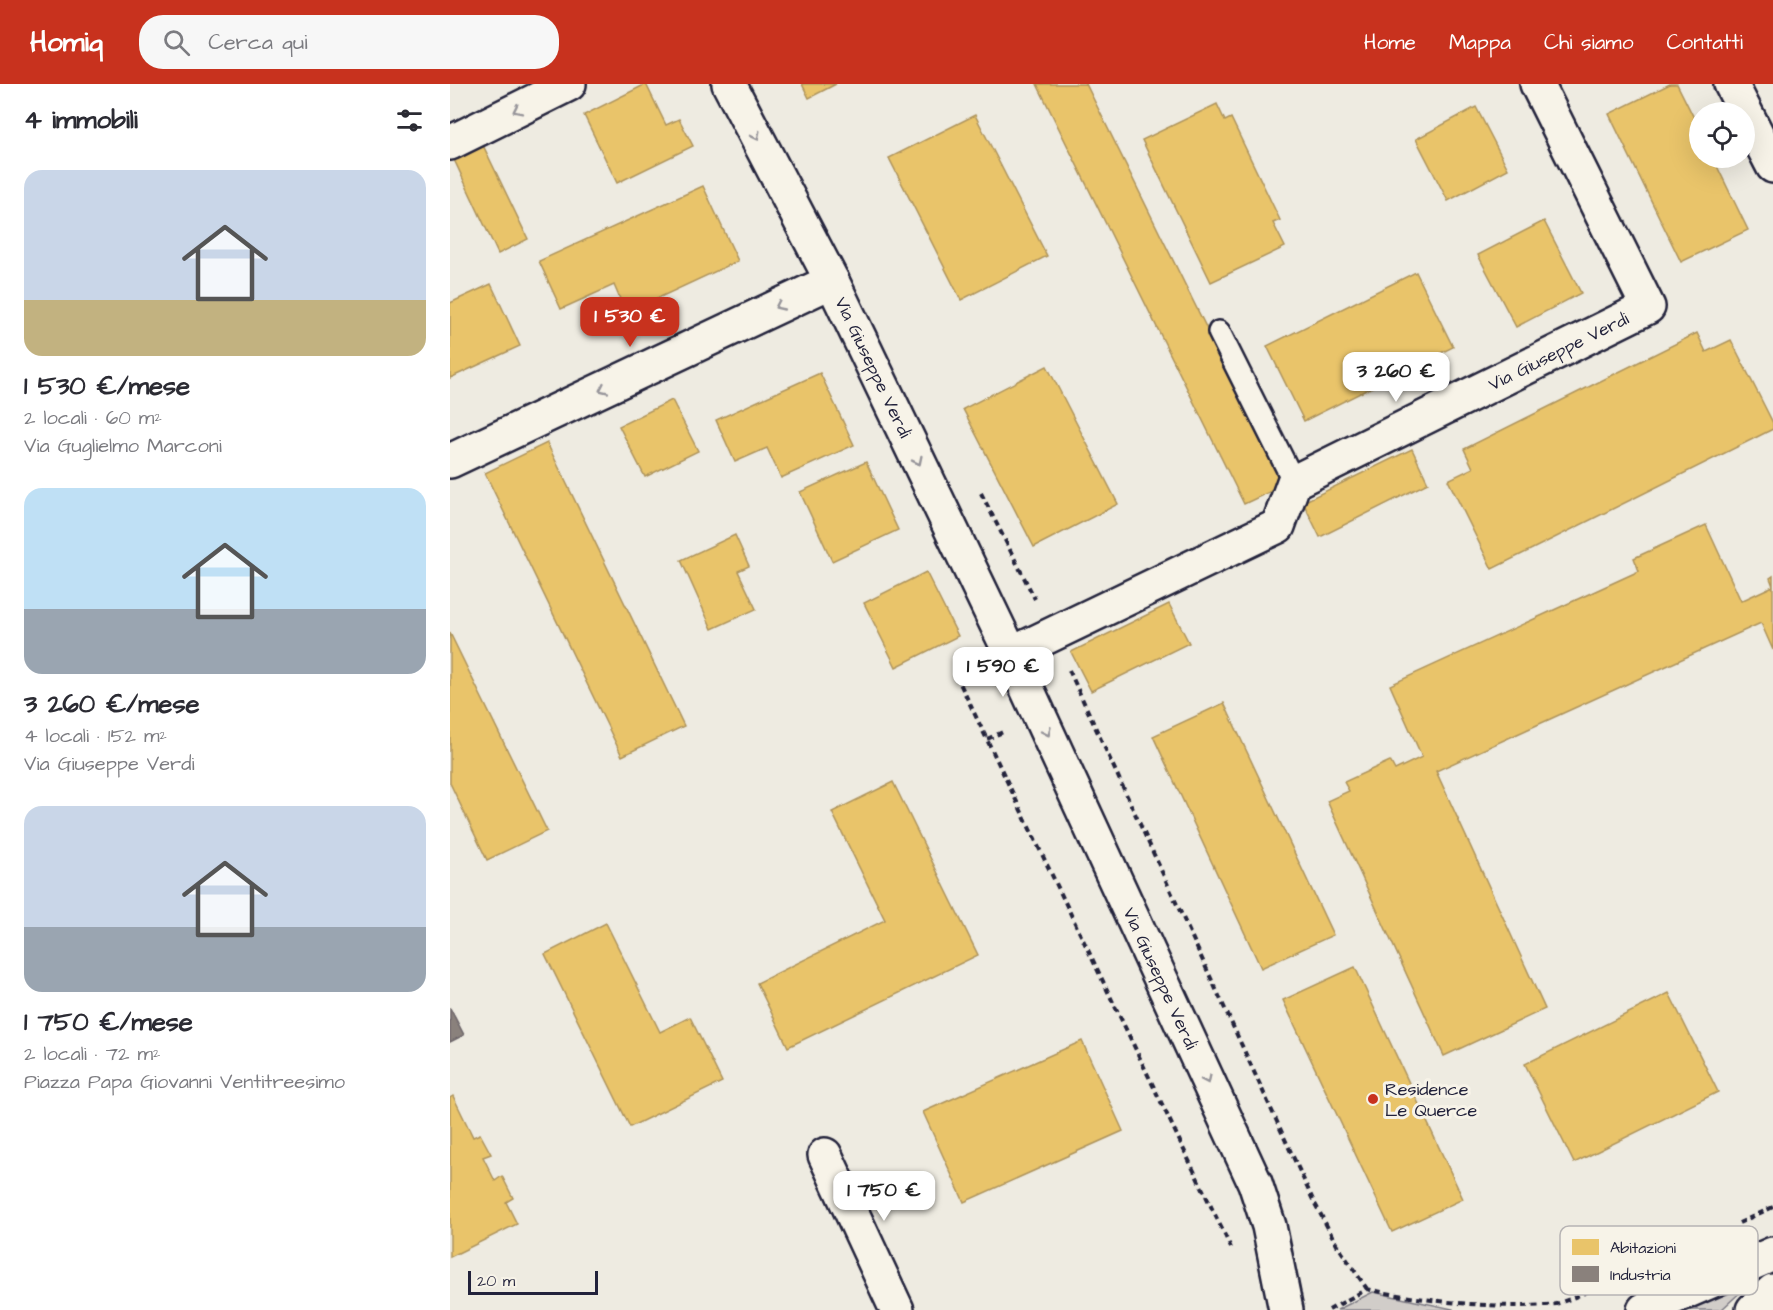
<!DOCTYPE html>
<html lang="it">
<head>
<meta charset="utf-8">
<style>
	body { margin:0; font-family:"Architects Daughter",sans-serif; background:#f7f7f7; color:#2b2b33; height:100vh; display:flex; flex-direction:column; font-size:22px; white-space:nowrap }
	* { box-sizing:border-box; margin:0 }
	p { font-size:20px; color:#7c7c81 }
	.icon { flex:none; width:33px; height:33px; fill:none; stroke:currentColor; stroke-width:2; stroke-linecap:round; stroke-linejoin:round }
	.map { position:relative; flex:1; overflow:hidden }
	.sheet { display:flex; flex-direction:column; background:#fff; width:450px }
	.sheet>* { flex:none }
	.fabs { position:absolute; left:1239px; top:18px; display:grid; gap:12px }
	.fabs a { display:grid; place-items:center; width:66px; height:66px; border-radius:50%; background:#fff; box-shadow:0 6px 24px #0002; font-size:30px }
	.scale { position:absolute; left:18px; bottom:15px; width:130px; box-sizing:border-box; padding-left:6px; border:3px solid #22223b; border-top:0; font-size:16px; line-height:21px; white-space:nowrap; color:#22223b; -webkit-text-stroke:4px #f7f3e8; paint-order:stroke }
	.price { position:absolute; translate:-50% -51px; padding:0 14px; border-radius:12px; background:#fff; color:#222; font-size:20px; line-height:39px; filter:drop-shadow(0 2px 3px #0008) }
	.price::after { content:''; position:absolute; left:50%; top:36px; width:18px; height:14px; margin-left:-9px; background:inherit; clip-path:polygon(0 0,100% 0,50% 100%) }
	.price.current { background:#c8321e; color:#fff }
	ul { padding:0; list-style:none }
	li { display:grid; align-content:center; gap:12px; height:318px; padding:0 24px }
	li span { display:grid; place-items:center; height:186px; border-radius:18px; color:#555 }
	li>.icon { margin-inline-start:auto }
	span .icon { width:108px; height:108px; fill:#fffc; stroke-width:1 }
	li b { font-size:26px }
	h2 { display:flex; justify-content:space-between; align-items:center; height:72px; padding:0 24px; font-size:26px }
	header { display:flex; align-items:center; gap:36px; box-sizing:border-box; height:84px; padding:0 30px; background:#c8321e; color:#fff }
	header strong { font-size:28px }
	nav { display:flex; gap:33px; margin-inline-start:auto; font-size:21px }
	.search { width:420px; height:54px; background:#f7f7f7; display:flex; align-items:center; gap:15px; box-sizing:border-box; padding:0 21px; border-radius:24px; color:#7c7c81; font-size:22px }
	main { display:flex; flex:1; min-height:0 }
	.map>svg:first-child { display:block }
	.green { fill:#d1cdc9; stroke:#7a7882; stroke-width:1.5 }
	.homes { fill:#e9c46a; stroke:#ad935c; stroke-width:1.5 }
	.industry { fill:#8a817c; stroke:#6b6468; stroke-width:1.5 }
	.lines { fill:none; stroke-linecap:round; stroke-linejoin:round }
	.lane-casing { stroke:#22223b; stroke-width:26 }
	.street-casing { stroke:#22223b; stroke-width:38 }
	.secondary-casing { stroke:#22223b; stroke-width:38 }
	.path { stroke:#22223b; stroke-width:4; stroke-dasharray:6 4.5; stroke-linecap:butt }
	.lane { stroke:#f7f3e8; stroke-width:21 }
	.street { stroke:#f7f3e8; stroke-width:33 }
	.secondary { stroke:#f7f3e8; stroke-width:33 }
	.oneway { stroke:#97959a }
	.poi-dot { fill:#c8321e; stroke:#f7f3e8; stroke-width:2 }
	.labels { text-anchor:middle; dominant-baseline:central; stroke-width:6; stroke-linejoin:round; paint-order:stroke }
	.street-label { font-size:18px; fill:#22223b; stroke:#f7f3e8 }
	.poi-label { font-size:18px; fill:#22223b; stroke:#f7f3e8; text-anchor:start }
	.key { fill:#f7f3e8; stroke:#b7b4b4; stroke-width:1.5 }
	.key-label { font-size:16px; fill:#22223b }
</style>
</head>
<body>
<header>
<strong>Homiq</strong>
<div class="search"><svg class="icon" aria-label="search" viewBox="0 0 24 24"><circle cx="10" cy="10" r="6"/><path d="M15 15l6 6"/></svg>Cerca qui</div>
<nav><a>Home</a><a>Mappa</a><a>Chi siamo</a><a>Contatti</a></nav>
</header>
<main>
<section class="sheet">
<h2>4 immobili<svg class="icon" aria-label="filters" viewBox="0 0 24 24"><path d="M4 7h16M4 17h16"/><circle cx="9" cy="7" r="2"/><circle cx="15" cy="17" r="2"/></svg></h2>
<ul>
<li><span style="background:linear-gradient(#c9d6e8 70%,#c2b280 0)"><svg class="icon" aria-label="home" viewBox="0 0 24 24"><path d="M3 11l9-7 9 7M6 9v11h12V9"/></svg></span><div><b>1 530 €/mese</b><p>2 locali · 60 m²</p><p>Via Guglielmo Marconi</p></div></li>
<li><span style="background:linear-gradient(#bfe0f5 65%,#9aa5b1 0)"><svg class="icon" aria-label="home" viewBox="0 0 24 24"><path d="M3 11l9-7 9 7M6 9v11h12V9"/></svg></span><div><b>3 260 €/mese</b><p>4 locali · 152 m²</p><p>Via Giuseppe Verdi</p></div></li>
<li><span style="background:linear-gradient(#c9d6e8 65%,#9aa5b1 0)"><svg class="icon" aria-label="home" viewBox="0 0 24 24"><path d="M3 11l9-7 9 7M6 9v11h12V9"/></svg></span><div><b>1 750 €/mese</b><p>2 locali · 72 m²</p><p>Piazza Papa Giovanni Ventitreesimo</p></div></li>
</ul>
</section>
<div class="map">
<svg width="1323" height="1226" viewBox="0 0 1323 1226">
	<rect width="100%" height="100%" fill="#eeebe1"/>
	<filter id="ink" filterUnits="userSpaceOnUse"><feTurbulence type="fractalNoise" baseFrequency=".0167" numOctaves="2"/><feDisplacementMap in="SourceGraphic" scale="12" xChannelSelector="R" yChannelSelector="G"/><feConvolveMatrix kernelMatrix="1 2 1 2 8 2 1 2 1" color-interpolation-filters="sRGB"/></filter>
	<g filter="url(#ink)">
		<g class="green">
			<polygon points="1307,1193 1271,1226 1226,1226"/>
			<polygon points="923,1208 1003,1225 1003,1226 887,1226"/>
		</g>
		<g class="homes">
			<polygon points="196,0 216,41 229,35 243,62 167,99 134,31"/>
			<polygon points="352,0 386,0 359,14"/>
			<polygon points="587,0 636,0 834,401 794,420"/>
			<polygon points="1220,0 1227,0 1250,46 1250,74 1263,74 1298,146 1231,178 1159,30"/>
			<polygon points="767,20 775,37 781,34 830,136 823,139 835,163 761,198 692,56"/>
			<polygon points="1026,23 1058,85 998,117 966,55"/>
			<polygon points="525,31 597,172 511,216 439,74"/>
			<polygon points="30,55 78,155 48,170 1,69"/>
			<polygon points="253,102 288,177 176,229 164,201 111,225 89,177"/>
			<polygon points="1094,137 1131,209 1066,243 1028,171"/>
			<polygon points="966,188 1003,263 854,337 817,262"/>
			<polygon points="41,200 70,262 0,294 0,219"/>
			<polygon points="1247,249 1256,268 1281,256 1323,339 1323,345 1042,485 998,396 1023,384 1014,365"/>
			<polygon points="597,282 668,420 584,463 513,325"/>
			<polygon points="370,289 404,361 331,394 317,364 285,378 266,336"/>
			<polygon points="222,316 248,367 195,393 169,342"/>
			<polygon points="97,359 234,642 172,672 35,389"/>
			<polygon points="962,365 978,399 870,453 853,418"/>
			<polygon points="416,378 448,446 382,477 350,408"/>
			<polygon points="1256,441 1291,517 1323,502 1320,494 1323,492 1323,566 1311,539 986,687 1095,925 994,972 877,717 899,707 894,698 940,677 945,686 972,673 940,601 1189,487 1184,474"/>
			<polygon points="285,451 299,482 288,487 306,525 262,545 231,476"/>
			<polygon points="476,488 508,552 446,583 414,519"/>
			<polygon points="719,520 739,559 641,607 621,568"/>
			<polygon points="0,549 97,747 37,776 0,699"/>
			<polygon points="774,619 883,851 811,884 703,652"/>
			<polygon points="443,698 528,871 338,963 307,899 435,836 382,728"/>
			<polygon points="156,839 210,948 240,933 272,998 180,1043 95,870"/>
			<polygon points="905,883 1013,1115 942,1148 833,916"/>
			<polygon points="1219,909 1268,1008 1124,1079 1075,980"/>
			<polygon points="632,957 673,1047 514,1118 473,1028"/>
			<polygon points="3,1012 23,1053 30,1050 41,1070 33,1073 45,1097 52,1092 63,1114 56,1118 67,1140 0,1173 0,1014"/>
		</g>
		<polygon class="industry" points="0,924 14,951 0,958"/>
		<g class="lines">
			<defs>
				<polyline id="lane" points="769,248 844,398"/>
				<g id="street">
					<polyline points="1281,0 1323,82"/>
					<polyline points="0,59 119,0"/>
					<polyline points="0,377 382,197"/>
					<path id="s1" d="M 561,570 L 828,442 L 844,398 L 1198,223 L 1087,0"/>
					<polyline points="375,1071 447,1226"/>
				</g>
				<g id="secondary">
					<path id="s2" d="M 279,0 L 382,197 L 561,570 L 805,1099 L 819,1142 L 836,1226"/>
					<polyline points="1194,1226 1323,1170"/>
					<polyline points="1303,1226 1323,1207"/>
				</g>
			</defs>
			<use href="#lane" class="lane-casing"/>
			<use href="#street" class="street-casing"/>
			<use href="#secondary" class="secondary-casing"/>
			<g class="path">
				<polyline points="531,409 585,515"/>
				<polyline points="619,586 863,1116 887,1161 917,1205"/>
				<polyline points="506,591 781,1164"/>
				<polyline points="537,655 555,647"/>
				<polyline points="1289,1139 1323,1123"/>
				<path d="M 879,1226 L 917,1205 C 972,1217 1051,1226 1106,1220 C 1128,1213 1149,1202 1170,1193"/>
			</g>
			<use href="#lane" class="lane"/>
			<use href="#street" class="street"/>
			<use href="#secondary" class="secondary"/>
		</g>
		<defs><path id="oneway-chevron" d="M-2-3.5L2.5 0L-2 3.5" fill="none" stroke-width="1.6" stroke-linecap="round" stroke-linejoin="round" transform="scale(1.5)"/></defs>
		<g class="oneway">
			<use href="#oneway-chevron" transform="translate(67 26) rotate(154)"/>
			<use href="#oneway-chevron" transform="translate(306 52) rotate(63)"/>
			<use href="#oneway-chevron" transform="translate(329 222) rotate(155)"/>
			<use href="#oneway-chevron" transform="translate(153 305) rotate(155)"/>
			<use href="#oneway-chevron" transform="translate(468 377) rotate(64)"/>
			<use href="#oneway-chevron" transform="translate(597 648) rotate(65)"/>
			<use href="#oneway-chevron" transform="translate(757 996) rotate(65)"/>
		</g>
	</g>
	<circle class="poi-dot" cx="923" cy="1015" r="6"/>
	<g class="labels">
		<g class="street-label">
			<text stroke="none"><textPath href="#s1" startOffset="638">Via Giuseppe Verdi</textPath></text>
			<text stroke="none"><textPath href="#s2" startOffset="318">Via Giuseppe Verdi</textPath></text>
			<text stroke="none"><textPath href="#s2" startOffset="993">Via Giuseppe Verdi</textPath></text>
		</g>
		<g class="poi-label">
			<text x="935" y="1005">Residence<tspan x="935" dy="21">Le Querce</tspan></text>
		</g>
	</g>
	<rect x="1110" y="1142" width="198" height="69" rx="9" class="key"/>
	<rect x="1122" y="1155" width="27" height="16" fill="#e9c46a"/>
	<rect x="1122" y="1182" width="27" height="16" fill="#8a817c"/>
	<g class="key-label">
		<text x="1160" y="1169">Abitazioni</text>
		<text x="1160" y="1196">Industria</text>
	</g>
</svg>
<div class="fabs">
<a><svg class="icon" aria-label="locate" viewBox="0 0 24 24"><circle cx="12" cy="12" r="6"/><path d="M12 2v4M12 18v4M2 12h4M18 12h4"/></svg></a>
</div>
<div class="scale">20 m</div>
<b class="price current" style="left:180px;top:264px">1 530 €</b>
<b class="price" style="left:946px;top:319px">3 260 €</b>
<b class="price" style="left:553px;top:614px">1 590 €</b>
<b class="price" style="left:434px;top:1138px">1 750 €</b>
</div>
</main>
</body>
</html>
